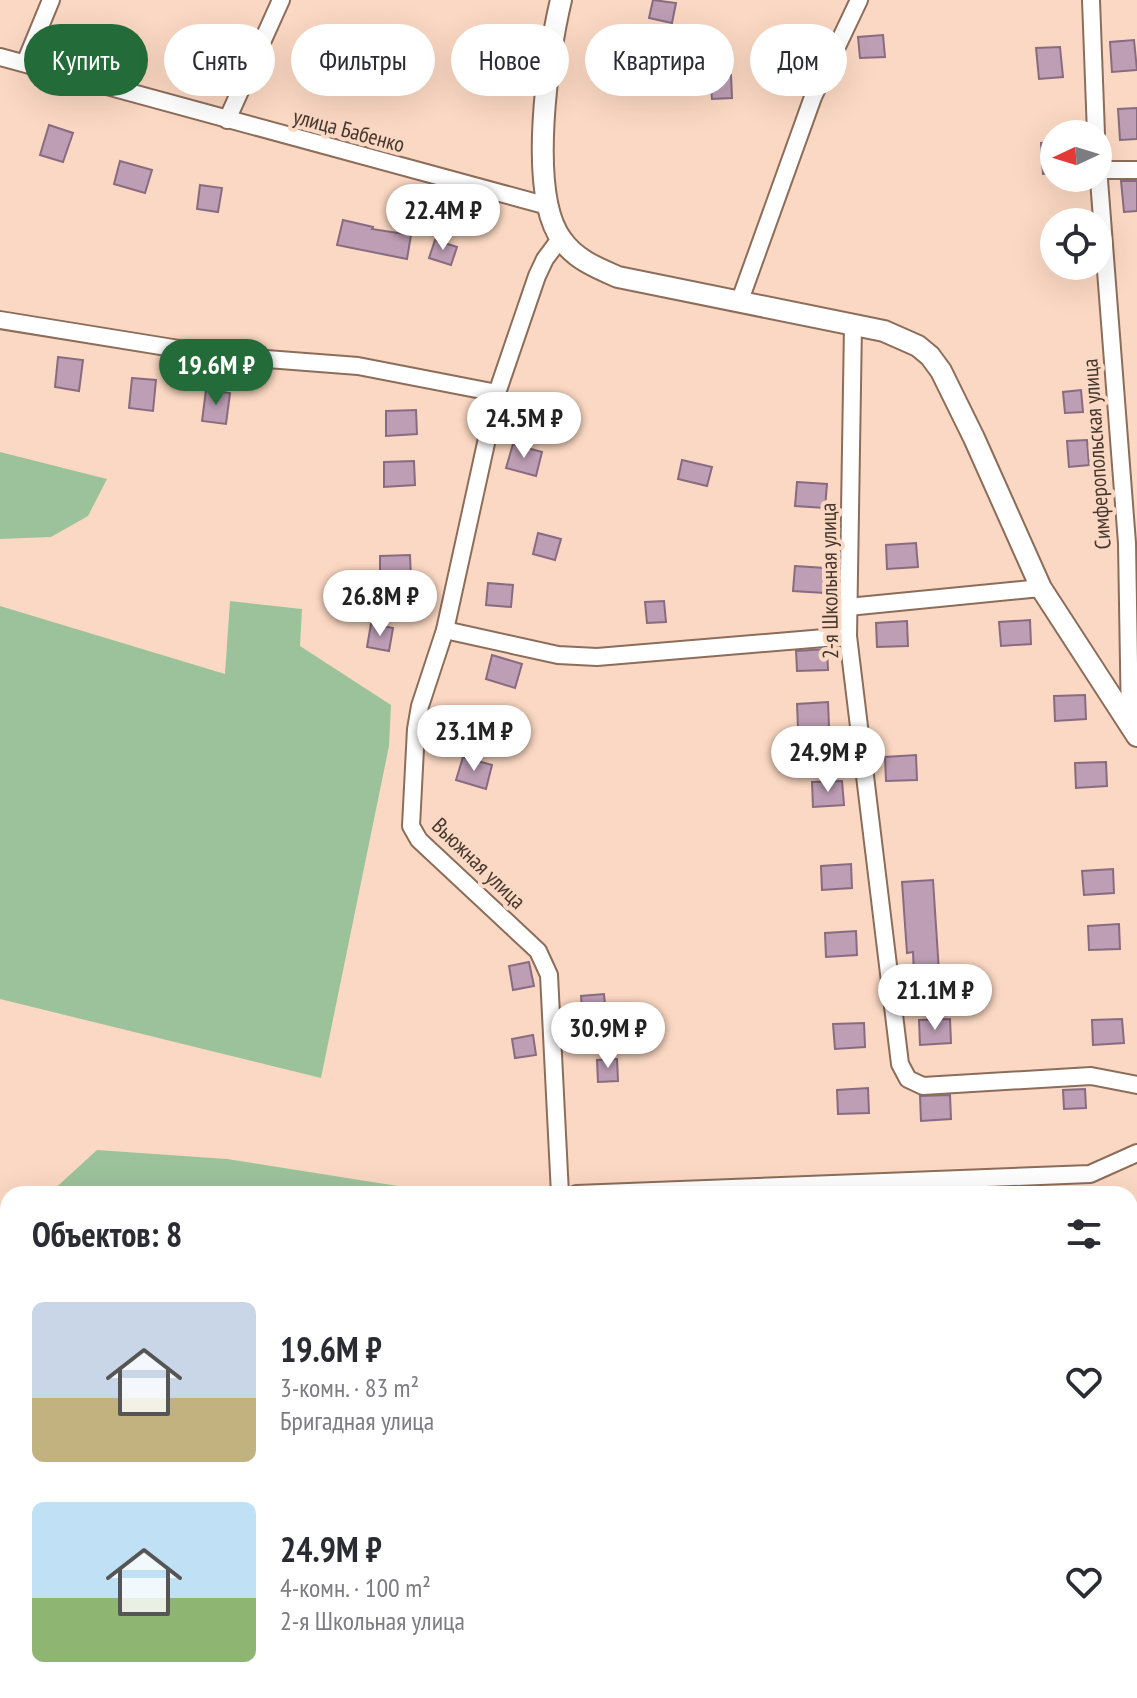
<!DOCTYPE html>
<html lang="ru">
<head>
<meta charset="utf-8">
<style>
	body { margin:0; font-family:"PT Sans Narrow",sans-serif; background:#f7f7f7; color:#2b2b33; height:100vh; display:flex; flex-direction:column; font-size:30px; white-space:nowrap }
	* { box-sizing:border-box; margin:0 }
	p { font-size:26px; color:#7c7c81 }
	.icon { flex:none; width:44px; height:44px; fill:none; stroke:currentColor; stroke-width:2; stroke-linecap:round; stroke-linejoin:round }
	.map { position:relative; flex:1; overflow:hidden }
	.sheet { position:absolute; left:0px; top:1186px; width:1138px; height:512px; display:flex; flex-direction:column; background:#fff; border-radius:24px 24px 0 0; box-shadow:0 8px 32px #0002 }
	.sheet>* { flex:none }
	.top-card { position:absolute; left:24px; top:24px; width:1090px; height:72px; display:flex; gap:16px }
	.needle { width:52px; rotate:266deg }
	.tools { position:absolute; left:1040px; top:120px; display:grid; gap:16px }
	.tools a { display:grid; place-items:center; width:72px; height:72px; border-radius:50%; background:#fff; box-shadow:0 8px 32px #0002; font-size:40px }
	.price { position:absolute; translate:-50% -68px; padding:0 18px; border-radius:28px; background:#fff; color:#222; font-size:26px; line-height:52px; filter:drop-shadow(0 2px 4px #0008) }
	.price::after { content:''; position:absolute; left:50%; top:48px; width:24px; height:18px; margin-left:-12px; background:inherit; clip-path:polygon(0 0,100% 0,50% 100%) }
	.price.selected { background:#236b38; color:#fff }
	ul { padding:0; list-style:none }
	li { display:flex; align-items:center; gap:24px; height:200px; padding:0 32px }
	li span { display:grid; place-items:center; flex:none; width:224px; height:160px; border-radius:12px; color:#555 }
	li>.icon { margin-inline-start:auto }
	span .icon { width:96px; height:96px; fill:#fffc; stroke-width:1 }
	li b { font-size:34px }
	h2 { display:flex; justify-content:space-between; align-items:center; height:96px; padding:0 32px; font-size:34px }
	.chip { padding:0 28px; border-radius:36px; background:#fff; box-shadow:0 8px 32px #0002; font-size:28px; line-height:72px }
	.chip.selected { background:#236b38; color:#fff }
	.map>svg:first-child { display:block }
	.green { fill:#9cc29b }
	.building { fill:#be9eb5; stroke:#886b80; stroke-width:2 }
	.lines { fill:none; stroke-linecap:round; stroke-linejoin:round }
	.minor-casing { stroke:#8c6d5a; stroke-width:20 }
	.tertiary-casing { stroke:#8c6d5a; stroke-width:24 }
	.minor { stroke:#fff; stroke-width:16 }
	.tertiary { stroke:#fff; stroke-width:20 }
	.labels { text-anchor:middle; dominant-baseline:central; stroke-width:8; stroke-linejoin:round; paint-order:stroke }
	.street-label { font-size:22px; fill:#44372e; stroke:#fbd8c3 }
</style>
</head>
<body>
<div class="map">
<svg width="1137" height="1698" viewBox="0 0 1137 1698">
	<rect width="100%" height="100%" fill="#fbd8c3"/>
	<g class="green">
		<polygon points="0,452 107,479 88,516 51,537 0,539"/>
		<polygon points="230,601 302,609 300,646 391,705 389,746 321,1078 0,999 0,606 225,674"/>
		<polygon points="97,1150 227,1159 448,1194 49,1194"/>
		<polygon points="8,1232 8,1690 540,1690 539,1698 0,1698 0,1239"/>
		<polygon points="1136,1307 1137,1603 1130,1605 1130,1309"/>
	</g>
	<g class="building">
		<polygon points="653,0 676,3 672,23 649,18"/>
		<polygon points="771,35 791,40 787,59 767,54"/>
		<polygon points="883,35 885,57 860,58 858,37"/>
		<polygon points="1134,40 1137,70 1112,72 1110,42"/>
		<polygon points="1060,47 1063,77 1039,79 1036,48"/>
		<polygon points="628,64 629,89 610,90 609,65"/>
		<polygon points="731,75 732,98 712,99 710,76"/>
		<polygon points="1137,108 1137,139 1120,140 1118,109"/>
		<polygon points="49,125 73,133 63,162 40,155"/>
		<polygon points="1054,142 1054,173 1043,174 1041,143"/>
		<polygon points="120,161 152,170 145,193 114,184"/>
		<polygon points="1121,181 1137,181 1137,211 1124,212"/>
		<polygon points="200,185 222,188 218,212 197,209"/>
		<polygon points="343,220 373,227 372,229 411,235 407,259 337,245"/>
		<polygon points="435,240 457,247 451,265 429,258"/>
		<polygon points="58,357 83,360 79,391 55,387"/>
		<polygon points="132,378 156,380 153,411 129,408"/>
		<polygon points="206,390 230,393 226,424 202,421"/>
		<polygon points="1081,390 1083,412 1065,413 1063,392"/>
		<polygon points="416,410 417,434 386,436 386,411"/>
		<polygon points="1087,440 1089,465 1069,467 1067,441"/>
		<polygon points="513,444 542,452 536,476 506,468"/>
		<polygon points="682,460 712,467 707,486 678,479"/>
		<polygon points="414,461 415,485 384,487 384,462"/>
		<polygon points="797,482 827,484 825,508 795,506"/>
		<polygon points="538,533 561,539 555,560 533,554"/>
		<polygon points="916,543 918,567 887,569 886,545"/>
		<polygon points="410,555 411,579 380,581 380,556"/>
		<polygon points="795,566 825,568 824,593 793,591"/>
		<polygon points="488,583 513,585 511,607 486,605"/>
		<polygon points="664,601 666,622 647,623 645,602"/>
		<polygon points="1030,620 1031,644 1001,646 999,622"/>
		<polygon points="907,621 908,646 877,647 876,623"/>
		<polygon points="371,624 393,628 389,651 367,647"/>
		<polygon points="827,649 828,670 797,671 796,651"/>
		<polygon points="492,655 522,664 515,688 486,679"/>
		<polygon points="1085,695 1086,719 1055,721 1054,696"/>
		<polygon points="828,702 829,727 798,728 797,704"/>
		<polygon points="916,755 917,780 886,781 885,757"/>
		<polygon points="463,757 492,765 486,789 456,780"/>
		<polygon points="1106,762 1107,786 1076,788 1075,763"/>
		<polygon points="842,781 844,805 813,807 812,782"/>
		<polygon points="851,864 852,888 822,890 821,866"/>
		<polygon points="1113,869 1114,893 1084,895 1082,871"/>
		<polygon points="933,880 939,972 945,972 946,996 915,998 913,952 907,953 902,882"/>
		<polygon points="1119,924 1120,949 1089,950 1088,926"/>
		<polygon points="856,931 857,955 826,957 825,933"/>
		<polygon points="529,962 534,986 513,990 509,966"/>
		<polygon points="604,994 606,1016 583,1018 581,996"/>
		<polygon points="950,1019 951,1043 920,1045 919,1020"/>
		<polygon points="1122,1019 1124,1043 1093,1045 1092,1020"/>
		<polygon points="864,1023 865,1047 835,1049 833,1024"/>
		<polygon points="533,1035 536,1055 515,1058 512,1039"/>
		<polygon points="617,1059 618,1081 598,1082 597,1060"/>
		<polygon points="868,1088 869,1113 838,1114 837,1090"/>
		<polygon points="1085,1089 1086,1108 1064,1109 1063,1090"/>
		<polygon points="950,1095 951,1119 921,1121 920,1096"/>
	</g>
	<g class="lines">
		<defs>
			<g id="minor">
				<polyline points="1091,0 1096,134"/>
				<polyline points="0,57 548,206"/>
				<polyline points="25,63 51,0"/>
				<polyline points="227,120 281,0"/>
				<polyline points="1098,167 1127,543 1130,724"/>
				<polyline points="1098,170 1137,170"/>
				<polyline points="739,303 813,97 859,0"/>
				<polyline points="0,320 216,355 358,366 497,393"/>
				<polyline points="853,325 848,636 900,1064 908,1079 923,1086 1091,1076 1137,1085"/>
				<polyline points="848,607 1041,588"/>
				<polyline points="445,630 558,655 597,657 848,636"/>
				<polyline points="560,1194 549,975 538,951 419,840 411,826 416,729 420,706 445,630 497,393 537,276 545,259 560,239"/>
				<polyline points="576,1194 1090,1174 1137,1153"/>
				<polyline points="574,1698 574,1690"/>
				<polyline points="843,1698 844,1690"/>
			</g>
			<path id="tertiary" d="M 561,0 C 548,54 527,194 562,240 C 575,259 597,268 618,277 L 884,331 L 918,346 L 930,356 L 941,371 L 974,438 L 1041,588 L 1137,736"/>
		</defs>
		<use href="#minor" class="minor-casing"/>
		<use href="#tertiary" class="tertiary-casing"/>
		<use href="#minor" class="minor"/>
		<use href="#tertiary" class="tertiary"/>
	</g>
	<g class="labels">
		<g class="street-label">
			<text transform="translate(349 130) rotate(15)">улица Бабенко</text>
			<text transform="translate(1096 454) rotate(-94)">Симферопольская улица</text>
			<text transform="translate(829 581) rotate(-91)">2-я Школьная улица</text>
			<text transform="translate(479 863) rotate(44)">Вьюжная улица</text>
		</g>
	</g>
</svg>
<div class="tools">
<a><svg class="needle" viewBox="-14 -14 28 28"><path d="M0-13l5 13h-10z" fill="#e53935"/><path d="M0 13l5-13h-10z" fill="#7c7c81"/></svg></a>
<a><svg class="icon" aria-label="locate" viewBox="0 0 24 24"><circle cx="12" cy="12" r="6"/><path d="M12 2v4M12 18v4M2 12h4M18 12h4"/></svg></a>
</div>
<b class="price" style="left:443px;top:252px">22.4M ₽</b>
<b class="price selected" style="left:216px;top:407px">19.6M ₽</b>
<b class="price" style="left:524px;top:460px">24.5M ₽</b>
<b class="price" style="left:380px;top:638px">26.8M ₽</b>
<b class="price" style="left:474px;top:773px">23.1M ₽</b>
<b class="price" style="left:828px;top:794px">24.9M ₽</b>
<b class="price" style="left:935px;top:1032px">21.1M ₽</b>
<b class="price" style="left:608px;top:1070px">30.9M ₽</b>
<div class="top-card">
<a class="chip selected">Купить</a>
<a class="chip">Снять</a>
<a class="chip">Фильтры</a>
<a class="chip">Новое</a>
<a class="chip">Квартира</a>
<a class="chip">Дом</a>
</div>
<section class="sheet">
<h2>Объектов: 8<svg class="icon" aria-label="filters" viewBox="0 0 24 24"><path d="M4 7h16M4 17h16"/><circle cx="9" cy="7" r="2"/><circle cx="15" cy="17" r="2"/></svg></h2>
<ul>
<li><span style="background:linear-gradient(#c9d6e8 60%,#c2b280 0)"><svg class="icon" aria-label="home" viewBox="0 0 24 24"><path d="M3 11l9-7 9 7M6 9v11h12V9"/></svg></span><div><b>19.6M ₽</b><p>3-комн. · 83 m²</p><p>Бригадная улица</p></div><svg class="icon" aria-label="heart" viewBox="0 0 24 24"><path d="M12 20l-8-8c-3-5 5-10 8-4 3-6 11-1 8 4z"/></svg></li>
<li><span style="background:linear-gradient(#bfe0f5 60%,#8fb573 0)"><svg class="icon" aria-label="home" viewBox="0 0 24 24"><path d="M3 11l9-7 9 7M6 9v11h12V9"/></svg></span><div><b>24.9M ₽</b><p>4-комн. · 100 m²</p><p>2-я Школьная улица</p></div><svg class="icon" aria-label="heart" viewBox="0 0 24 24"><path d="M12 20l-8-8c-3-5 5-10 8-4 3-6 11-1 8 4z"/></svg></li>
</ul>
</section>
</div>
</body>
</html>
